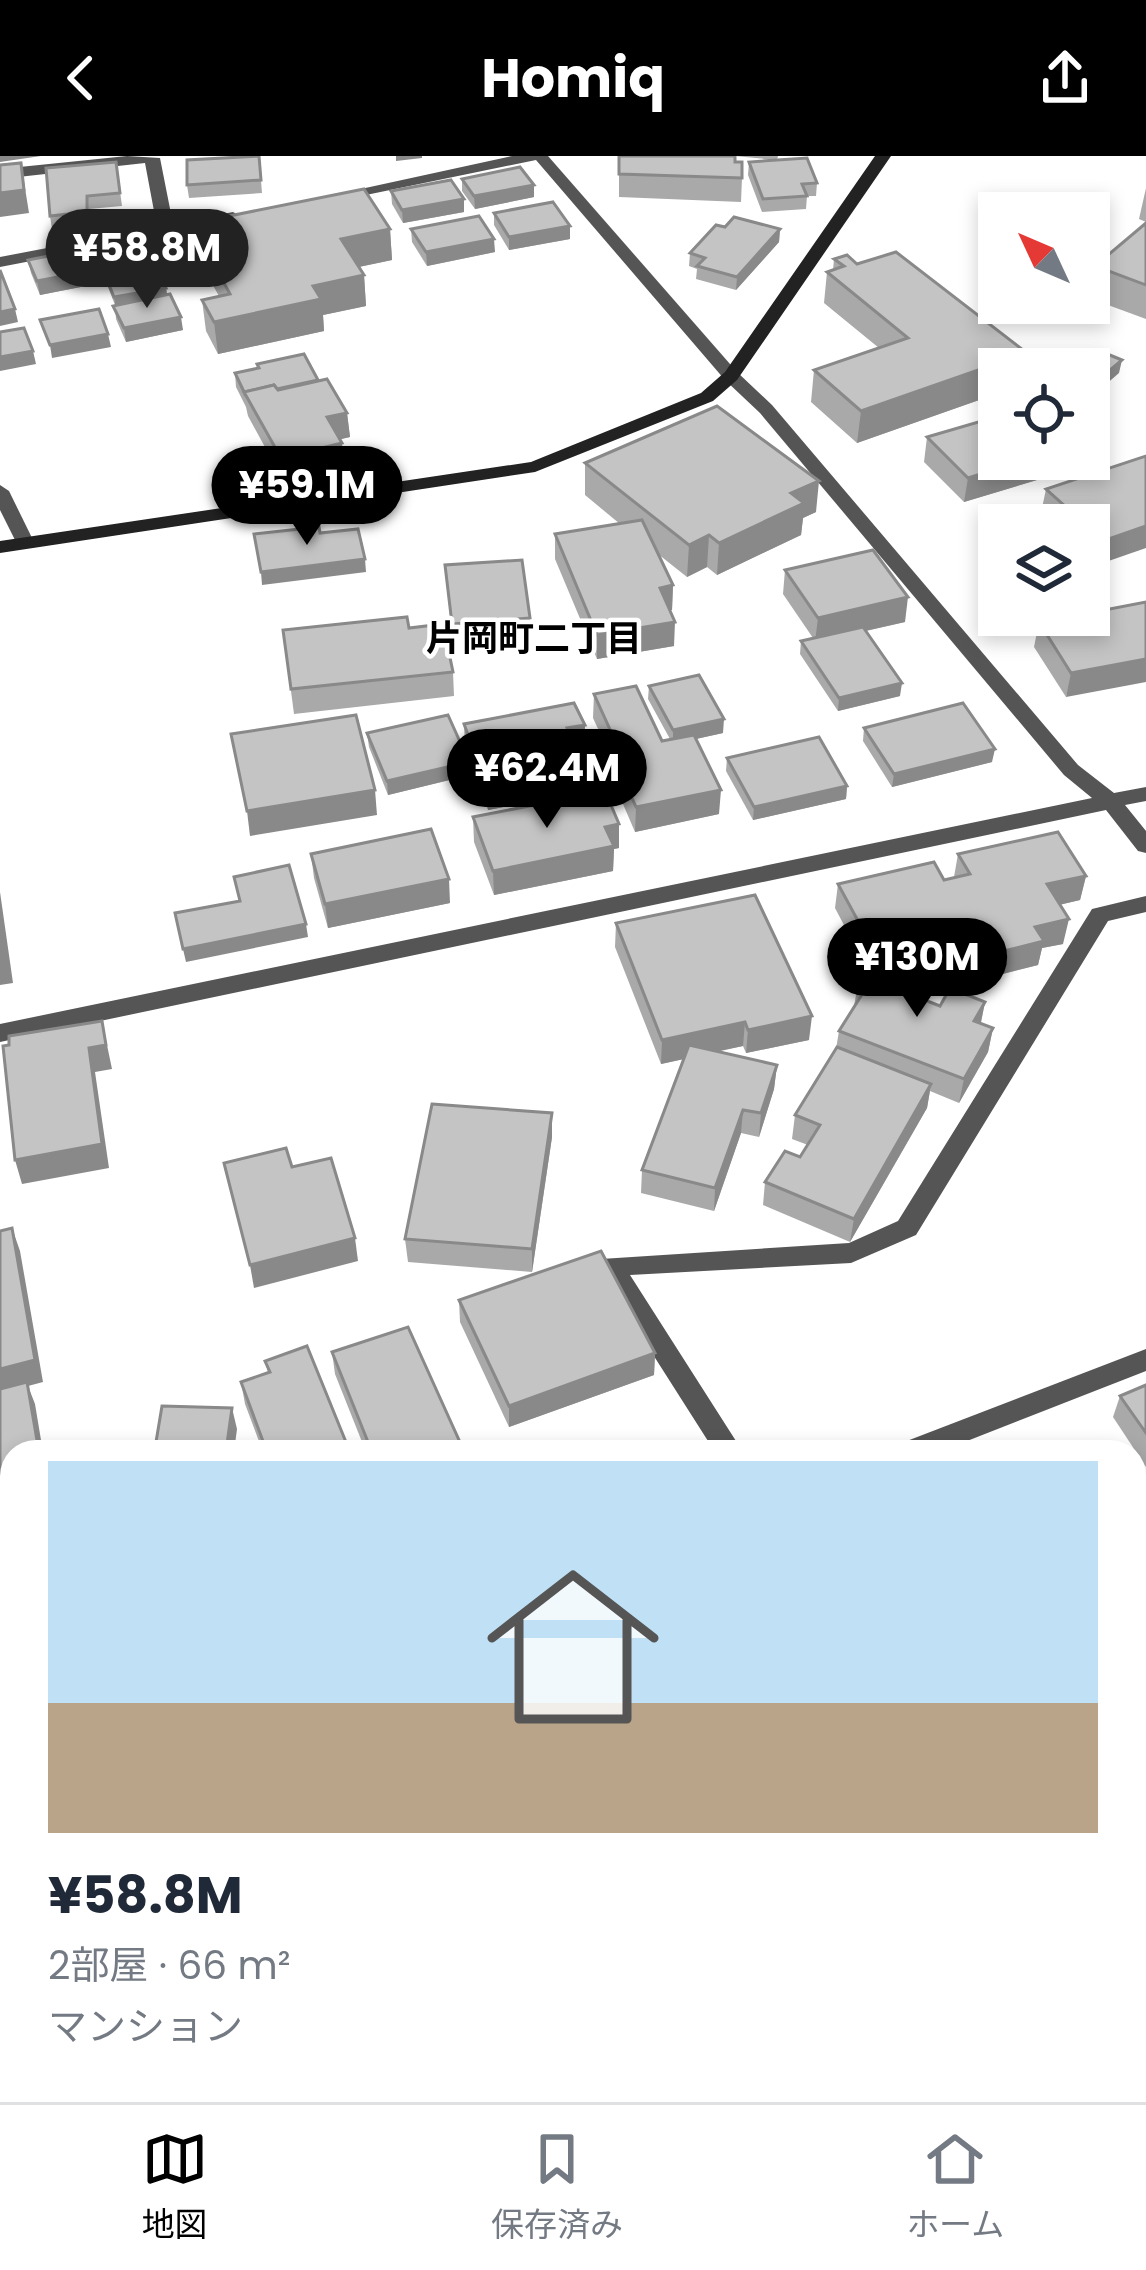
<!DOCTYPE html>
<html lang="ja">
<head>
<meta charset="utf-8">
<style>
	body { margin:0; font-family:Poppins,"Noto Sans JP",sans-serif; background:#f6f6f7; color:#1f2937; height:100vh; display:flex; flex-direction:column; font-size:45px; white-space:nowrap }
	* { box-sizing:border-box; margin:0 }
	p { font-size:39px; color:#747a83 }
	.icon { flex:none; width:66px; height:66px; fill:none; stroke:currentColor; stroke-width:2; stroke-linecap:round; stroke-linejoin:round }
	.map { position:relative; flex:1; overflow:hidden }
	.drawer { position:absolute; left:0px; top:1284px; width:1146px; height:663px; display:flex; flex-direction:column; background:#fff; border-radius:36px 36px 0 0; box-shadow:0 6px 18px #0003 }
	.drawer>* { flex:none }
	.needle { width:78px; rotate:314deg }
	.controls { position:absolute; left:978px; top:36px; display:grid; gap:24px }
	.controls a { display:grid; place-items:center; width:132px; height:132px; border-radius:0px; background:#fff; box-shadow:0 6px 18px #0003; font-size:60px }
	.price { position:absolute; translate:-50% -102px; padding:0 27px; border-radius:42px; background:#000; color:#fff; font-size:39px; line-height:78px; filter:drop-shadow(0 3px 6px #0008) }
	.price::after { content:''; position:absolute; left:50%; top:72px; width:36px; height:27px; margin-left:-18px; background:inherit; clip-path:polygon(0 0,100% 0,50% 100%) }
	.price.selected { background:#222; color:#fff }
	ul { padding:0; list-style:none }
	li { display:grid; align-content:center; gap:24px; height:636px; padding:0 48px }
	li+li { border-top:3px solid #e0e1e3 }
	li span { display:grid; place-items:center; height:372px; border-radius:0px; color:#555 }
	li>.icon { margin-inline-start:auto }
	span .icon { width:216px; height:216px; fill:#fffc; stroke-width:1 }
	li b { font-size:51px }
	header { display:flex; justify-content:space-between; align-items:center; height:156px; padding:0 48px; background:#000; color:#fff; font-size:54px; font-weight:700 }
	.tabs { display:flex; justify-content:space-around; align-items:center; height:168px; border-top:3px solid #e0e1e3; background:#fff; font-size:33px; color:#747a83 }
	.tabs a { display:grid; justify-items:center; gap:6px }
	.tabs .selected { color:#000 }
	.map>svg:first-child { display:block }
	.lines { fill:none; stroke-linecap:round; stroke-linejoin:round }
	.lane { fill:#555; fill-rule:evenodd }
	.street { fill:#555; fill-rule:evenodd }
	.secondary { fill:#222; fill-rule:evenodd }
	.wall { fill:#a9a9a9 }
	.shaded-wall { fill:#898989 }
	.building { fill:#c4c4c4; stroke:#898989; stroke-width:3 }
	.labels { text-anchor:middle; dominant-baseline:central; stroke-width:9; stroke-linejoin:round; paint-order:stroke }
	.neighbourhood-label { font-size:36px; font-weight:bold; fill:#000; stroke:#fff }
</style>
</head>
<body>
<header><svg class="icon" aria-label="back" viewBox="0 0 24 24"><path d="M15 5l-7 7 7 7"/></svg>Homiq<svg class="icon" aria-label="share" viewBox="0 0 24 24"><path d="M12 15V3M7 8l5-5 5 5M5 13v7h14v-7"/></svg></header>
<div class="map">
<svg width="1146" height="1946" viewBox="0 0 1146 1946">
	<rect width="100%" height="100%" fill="#fff"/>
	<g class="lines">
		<polygon class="lane" points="1146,740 1146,756 1108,765 916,1079 851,1107 630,1119 743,1296 715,1296 601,1117 597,1110 601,1103 849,1087 898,1065 1092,753"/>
		<g class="street">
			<polygon points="127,0 160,2 173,68 233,56 241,61 233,66 0,111 0,101 157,71 145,7 0,23 0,13"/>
			<polygon points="512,0 548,0 737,216 772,249 1078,609 1114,637 1146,631 1146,645 1125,649 1146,675 1146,697 1138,695 1106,654 0,886 0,868 1092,642 1064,619 760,257 725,224 536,4 332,46 324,41"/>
			<polygon points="0,329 9,335 35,388 33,392 19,392 0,354"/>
			<polygon points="1146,1193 1146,1215 939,1296 895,1296 899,1288"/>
			<polygon points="12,1626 12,1656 0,1661 0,1631"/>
			<polygon points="845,1935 878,1935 882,1946 849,1946"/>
		</g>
		<polygon class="secondary" points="875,0 891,0 737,224 713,245 535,316 0,397 0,385 531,306 701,237 725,216"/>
	</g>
	<g class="wall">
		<polygon points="259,0 262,37 189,42 187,29"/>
		<polygon points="619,0 778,0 777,4 817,27 816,40 807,40 806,53 762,56 748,19 749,6 776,4 735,0 735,6 742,22 741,46 619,41"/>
		<polygon points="116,6 122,50 89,53 90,69 52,73 50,60"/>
		<polygon points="462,23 534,41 475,53 462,35"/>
		<polygon points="1146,32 1146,66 1139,63"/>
		<polygon points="391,35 464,56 403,67 392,48"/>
		<polygon points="494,57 570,83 509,94 494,69"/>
		<polygon points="204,65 390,73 392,104 359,111 364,119 366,150 323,159 324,175 218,198 206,175 202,144 219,140 199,105 195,74 205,72"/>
		<polygon points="1146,67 1146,163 1089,142 1095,110"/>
		<polygon points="725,71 780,73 779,86 736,134 696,123 697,113 689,110 690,97"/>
		<polygon points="411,73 495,96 427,110 412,86"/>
		<polygon points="834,103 857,108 999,213 999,237 857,287 811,246 814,214 879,192 824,147 827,116 833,114"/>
		<polygon points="28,104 166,132 167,139 183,174 126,186 116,163 115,149 106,126 40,139 31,117"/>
		<polygon points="257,208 318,224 347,257 350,281 340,283 344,312 284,326 248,260 246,251 236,231 235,217 257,213"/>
		<polygon points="927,281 999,303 1060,303 1057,318 964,346 924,306"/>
		<polygon points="1146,300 1097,409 1089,401 1089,369 1054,369 1041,357 1046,333"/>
		<polygon points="585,307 816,356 803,362 801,379 717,419 707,411 687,421 658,398 673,429 672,454 670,454 674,490 597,503 555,403 555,378 620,368 585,339"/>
		<polygon points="445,409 530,462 530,476 452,481"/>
		<polygon points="785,414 905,466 866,475 900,540 838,555 800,498 801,485 813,482 783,438"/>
		<polygon points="1089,459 1066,541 1034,491 1039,466"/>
		<polygon points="409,472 453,516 454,540 294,558 283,474"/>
		<polygon points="649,530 723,577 696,583 719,658 635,676 617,634 618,616 593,562 594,538 662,585 670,583 648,543"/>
		<polygon points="464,568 585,569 584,594 577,595 581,629 559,633 559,640 488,654 465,593"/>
		<polygon points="864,572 992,606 892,631 863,585"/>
		<polygon points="367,577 469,606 470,619 388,639 369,591"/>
		<polygon points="727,602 847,630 846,643 753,664 726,615"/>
		<polygon points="473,661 619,668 619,692 614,693 613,715 494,739 474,686"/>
		<polygon points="311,698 450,747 328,772 314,722"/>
		<polygon points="958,698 1086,720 1080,744 1059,749 1063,788 1042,792 1038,809 987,822 974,798 909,814 919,842 940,850 985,846 981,867 993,872 988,896 959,947 930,935 927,952 850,1086 763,1049 765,1026 800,1001 808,989 792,983 795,959 836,893 839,875 854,850 858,828 867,813 835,752 838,728 944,724 954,721"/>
		<polygon points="616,767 809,884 746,897 743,890 717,895 777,909 774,933 759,981 741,977 714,1055 641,1037 642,1014 684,903 661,908 615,791"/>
		<polygon points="552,957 552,981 532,1116 408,1106 405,1083"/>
		<polygon points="459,1144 655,1197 654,1219 509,1271 460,1166"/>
		<polygon points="332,1196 463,1293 463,1296 366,1296 335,1218"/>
		<polygon points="265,1205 350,1296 263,1296 245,1248 241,1226 268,1217"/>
		<polygon points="1146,1229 1146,1311 1113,1261 1120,1240"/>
		<polygon points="1146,1709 1146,1766 1134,1742 1134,1718 1137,1712"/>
		<polygon points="932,1935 1134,1935 1146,1946 938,1946"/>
	</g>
	<g class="shaded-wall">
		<polygon points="0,0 41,0 0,6"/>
		<polygon points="396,0 422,0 422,2 396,5"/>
		<polygon points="21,7 29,57 0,61 0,37"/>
		<polygon points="534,29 534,41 475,53 474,40"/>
		<polygon points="464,43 464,56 403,67 402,54"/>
		<polygon points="570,70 570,83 509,94 509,81"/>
		<polygon points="390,73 392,104 344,114 341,83"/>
		<polygon points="780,73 779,86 736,134 737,121"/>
		<polygon points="494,83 495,96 427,110 426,96"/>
		<polygon points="151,103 153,116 105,119 106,126 40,139 37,125"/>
		<polygon points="364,119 366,150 323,159 324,175 218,198 214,166 313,130"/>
		<polygon points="166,132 168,145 116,154 114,141"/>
		<polygon points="15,153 18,166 0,170 0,156"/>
		<polygon points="181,161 183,174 126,186 124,172"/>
		<polygon points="108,178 111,191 52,202 50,189"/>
		<polygon points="33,195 36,208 0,215 0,201"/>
		<polygon points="1027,197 1024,213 999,213 999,237 857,287 861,255"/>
		<polygon points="1122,204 1119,217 1089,243 1089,232"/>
		<polygon points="347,257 350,281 329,286 327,261"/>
		<polygon points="342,287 344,312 284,326 281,302"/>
		<polygon points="1030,303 1060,303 1057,318 964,346 968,322"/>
		<polygon points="819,325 816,356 803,362 801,379 717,419 719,387 791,337"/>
		<polygon points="1146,370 1146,392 1097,409 1103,385"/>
		<polygon points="709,379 707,411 687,421 689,389"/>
		<polygon points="365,403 366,416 262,429 261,416"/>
		<polygon points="673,429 672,454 659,456 660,432"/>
		<polygon points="908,441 905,466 815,486 818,462"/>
		<polygon points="675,466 674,490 597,503 597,479"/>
		<polygon points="1146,503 1146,526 1066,541 1071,517"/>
		<polygon points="902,527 900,540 838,555 839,542"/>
		<polygon points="724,563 723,577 673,588 673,574"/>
		<polygon points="585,569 584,594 567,597 567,572"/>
		<polygon points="995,593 992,606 892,631 894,618"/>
		<polygon points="581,604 581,629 559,633 559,640 488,654 487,629 556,609"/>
		<polygon points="469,606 470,619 388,639 387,625"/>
		<polygon points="847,630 846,643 753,664 754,651"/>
		<polygon points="375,634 377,659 250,680 247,655"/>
		<polygon points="721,634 719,658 635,676 636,651"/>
		<polygon points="619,668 619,692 614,693 613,715 494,739 493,715 605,671"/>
		<polygon points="1086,720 1080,744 1041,753 1047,728"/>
		<polygon points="449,723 450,747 328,772 325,748"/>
		<polygon points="0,736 13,827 0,829"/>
		<polygon points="1069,763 1063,788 1042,792 1038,809 987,822 992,798 1035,771"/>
		<polygon points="306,768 308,781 186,806 183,793"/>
		<polygon points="979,774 974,798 872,822 876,798"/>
		<polygon points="923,819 918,843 912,839"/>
		<polygon points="985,846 980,870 974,865"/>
		<polygon points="812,860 809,884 746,897 748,874"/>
		<polygon points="102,865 112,913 95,916 109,1012 22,1028 15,1004 89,892"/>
		<polygon points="745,866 743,890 661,908 662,884"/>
		<polygon points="993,872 988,896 959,947 964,923"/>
		<polygon points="777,909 774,933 759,981 761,957"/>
		<polygon points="931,928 927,952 850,1086 854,1063"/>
		<polygon points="743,954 741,977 714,1055 715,1032"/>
		<polygon points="552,957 552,981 532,1116 532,1093"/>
		<polygon points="12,1072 20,1095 43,1226 28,1230 35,1248 43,1296 39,1296 0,1237 0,1213"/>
		<polygon points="355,1082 358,1105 254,1132 250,1109"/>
		<polygon points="655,1197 654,1219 509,1271 509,1250"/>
		<polygon points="232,1252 237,1273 234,1296 227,1288"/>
		<polygon points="12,1347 12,1397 0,1400 0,1377 5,1349"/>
		<polygon points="1146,1490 1146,1500 1134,1503 1134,1494"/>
		<polygon points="1146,1681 1146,1695 1134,1699 1134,1685"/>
	</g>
	<g class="building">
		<polygon points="259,0 261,24 187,29 187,4"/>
		<polygon points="619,0 735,0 735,6 742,6 742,22 619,18"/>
		<polygon points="807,2 817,27 802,28 807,40 763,43 749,6"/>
		<polygon points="116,6 120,37 87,40 87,56 50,60 46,12"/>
		<polygon points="21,7 24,34 0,37 0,9"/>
		<polygon points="520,11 534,29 474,40 462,23"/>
		<polygon points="451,24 464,43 402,54 391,35"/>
		<polygon points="364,33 390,73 341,83 364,119 313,130 321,143 214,166 202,144 230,138 195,74 208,72 204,65"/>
		<polygon points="553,46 570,70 509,81 494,57"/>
		<polygon points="479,60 494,83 426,96 411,73"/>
		<polygon points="734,61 780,73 737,121 697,110 705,102 690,97 716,69 725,71"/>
		<polygon points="1146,67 1146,129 1095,110"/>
		<polygon points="141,82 151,103 37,125 28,104"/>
		<polygon points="896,96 1027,197 861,255 814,214 908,182 827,116 844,110 834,103 847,99 857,108"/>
		<polygon points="156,110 166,132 114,141 105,119"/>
		<polygon points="0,114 15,153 0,156"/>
		<polygon points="170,138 181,161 124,172 113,150"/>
		<polygon points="99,153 108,178 50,189 40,164"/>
		<polygon points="24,172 33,195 0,201 0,176"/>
		<polygon points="1100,195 1122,204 1089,232 1089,213 1078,213"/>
		<polygon points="304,198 318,224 277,233 274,229 244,236 246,240 235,217 259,212 257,208"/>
		<polygon points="327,223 347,257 327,261 342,287 281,302 244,236 274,229 278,234"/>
		<polygon points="717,250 819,325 791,337 804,347 719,387 709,379 689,389 585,307"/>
		<polygon points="999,260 999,303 1030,303 968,322 927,281"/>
		<polygon points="1146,300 1146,370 1103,385 1089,372 1089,369 1086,369 1046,333"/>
		<polygon points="642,364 673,429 660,432 675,466 597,479 555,378"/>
		<polygon points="319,371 320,377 358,373 365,403 261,416 254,378"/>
		<polygon points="873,394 908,441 818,462 785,414"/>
		<polygon points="522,404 530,462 452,468 445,409"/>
		<polygon points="1146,446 1146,503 1071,517 1039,466 1077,459 1089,459 1089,457"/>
		<polygon points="407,461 409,472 443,468 453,516 291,533 283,474"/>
		<polygon points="863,471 902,527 839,542 801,485"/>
		<polygon points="699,519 724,563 673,574 649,530"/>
		<polygon points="636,530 662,585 694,579 721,634 636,651 618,610 626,609 594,538"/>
		<polygon points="574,547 585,569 567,572 581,604 556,609 559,615 487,629 464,568"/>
		<polygon points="963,547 995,593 894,618 864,572"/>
		<polygon points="356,559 375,634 247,655 231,578"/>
		<polygon points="448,559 469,606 387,625 367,577"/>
		<polygon points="819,581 847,630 754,651 727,602"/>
		<polygon points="605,635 619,668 605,671 614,690 493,715 473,661"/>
		<polygon points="431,673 449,723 325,748 311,698"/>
		<polygon points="1058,676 1086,720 1047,728 1069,763 1035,771 1044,785 992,798 979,774 876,798 838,728 934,706 944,724 970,718 958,698"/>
		<polygon points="289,709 306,768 183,793 175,757 240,745 234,721"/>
		<polygon points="755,739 812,860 748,874 745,866 662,884 616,767"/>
		<polygon points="874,801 923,819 912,839 940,850 950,832 985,846 974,865 993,872 964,923 839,875 866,832 858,828"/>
		<polygon points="102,865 106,889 89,892 102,988 15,1004 3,890 9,889 9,880"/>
		<polygon points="689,889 777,909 761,957 743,954 715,1032 642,1014"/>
		<polygon points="837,891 931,928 854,1063 765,1026 785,995 800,1001 820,969 795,959"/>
		<polygon points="432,948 552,957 532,1093 405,1083"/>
		<polygon points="286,992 292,1011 331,1002 355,1082 250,1109 224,1007"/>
		<polygon points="12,1072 35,1204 0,1213 0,1075"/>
		<polygon points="601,1095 655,1197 509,1250 459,1144"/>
		<polygon points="408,1171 463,1293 455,1296 372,1296 332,1196"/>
		<polygon points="307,1190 350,1296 267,1296 241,1226 270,1216 265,1205"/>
		<polygon points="27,1226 39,1296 12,1296 12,1347 5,1349 10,1374 0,1377 0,1233"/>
		<polygon points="1146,1229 1146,1277 1120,1240"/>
		<polygon points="162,1250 232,1252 227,1288 248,1288 247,1296 74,1296 75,1290 155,1292"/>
		<polygon points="1146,1402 1146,1490 1134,1494 1134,1406"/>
		<polygon points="1146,1540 1146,1681 1134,1685 1134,1544"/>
		<polygon points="1146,1709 1146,1730 1137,1712"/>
		<polygon points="1146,1878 1146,1946 957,1946 951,1935 1134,1935 1134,1885"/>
		<polygon points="112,1935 141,1935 144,1946 84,1946"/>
		<polygon points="205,1935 367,1935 371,1946 209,1946"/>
		<polygon points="615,1935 737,1935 742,1946 591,1946"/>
	</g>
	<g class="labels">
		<g class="neighbourhood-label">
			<text x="534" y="482">片岡町二丁目</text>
		</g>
	</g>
</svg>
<div class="controls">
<a><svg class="needle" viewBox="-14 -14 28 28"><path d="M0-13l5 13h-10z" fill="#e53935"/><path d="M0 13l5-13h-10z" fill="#747a83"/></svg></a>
<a><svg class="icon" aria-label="locate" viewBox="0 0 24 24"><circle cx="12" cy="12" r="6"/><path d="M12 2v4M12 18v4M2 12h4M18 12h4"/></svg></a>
<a><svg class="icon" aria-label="layers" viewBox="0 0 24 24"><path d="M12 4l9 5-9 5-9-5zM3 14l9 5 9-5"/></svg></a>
</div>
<b class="price selected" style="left:147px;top:155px">¥58.8M</b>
<b class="price" style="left:307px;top:392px">¥59.1M</b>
<b class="price" style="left:547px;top:675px">¥62.4M</b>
<b class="price" style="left:917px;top:864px">¥130M</b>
<section class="drawer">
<ul>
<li><span style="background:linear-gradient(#bfe0f5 65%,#b9a48a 0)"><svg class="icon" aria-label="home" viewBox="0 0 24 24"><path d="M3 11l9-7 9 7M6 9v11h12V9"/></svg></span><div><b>¥58.8M</b><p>2部屋 · 66 m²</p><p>マンション</p></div></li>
</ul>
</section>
</div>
<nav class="tabs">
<a class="selected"><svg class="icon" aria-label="map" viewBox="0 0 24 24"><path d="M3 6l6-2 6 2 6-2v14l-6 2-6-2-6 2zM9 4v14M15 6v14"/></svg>地図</a>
<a><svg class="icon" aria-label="saved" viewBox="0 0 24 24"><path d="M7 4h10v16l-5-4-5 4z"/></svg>保存済み</a>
<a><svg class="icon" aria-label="home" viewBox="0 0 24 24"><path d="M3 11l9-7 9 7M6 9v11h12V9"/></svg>ホーム</a>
</nav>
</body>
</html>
